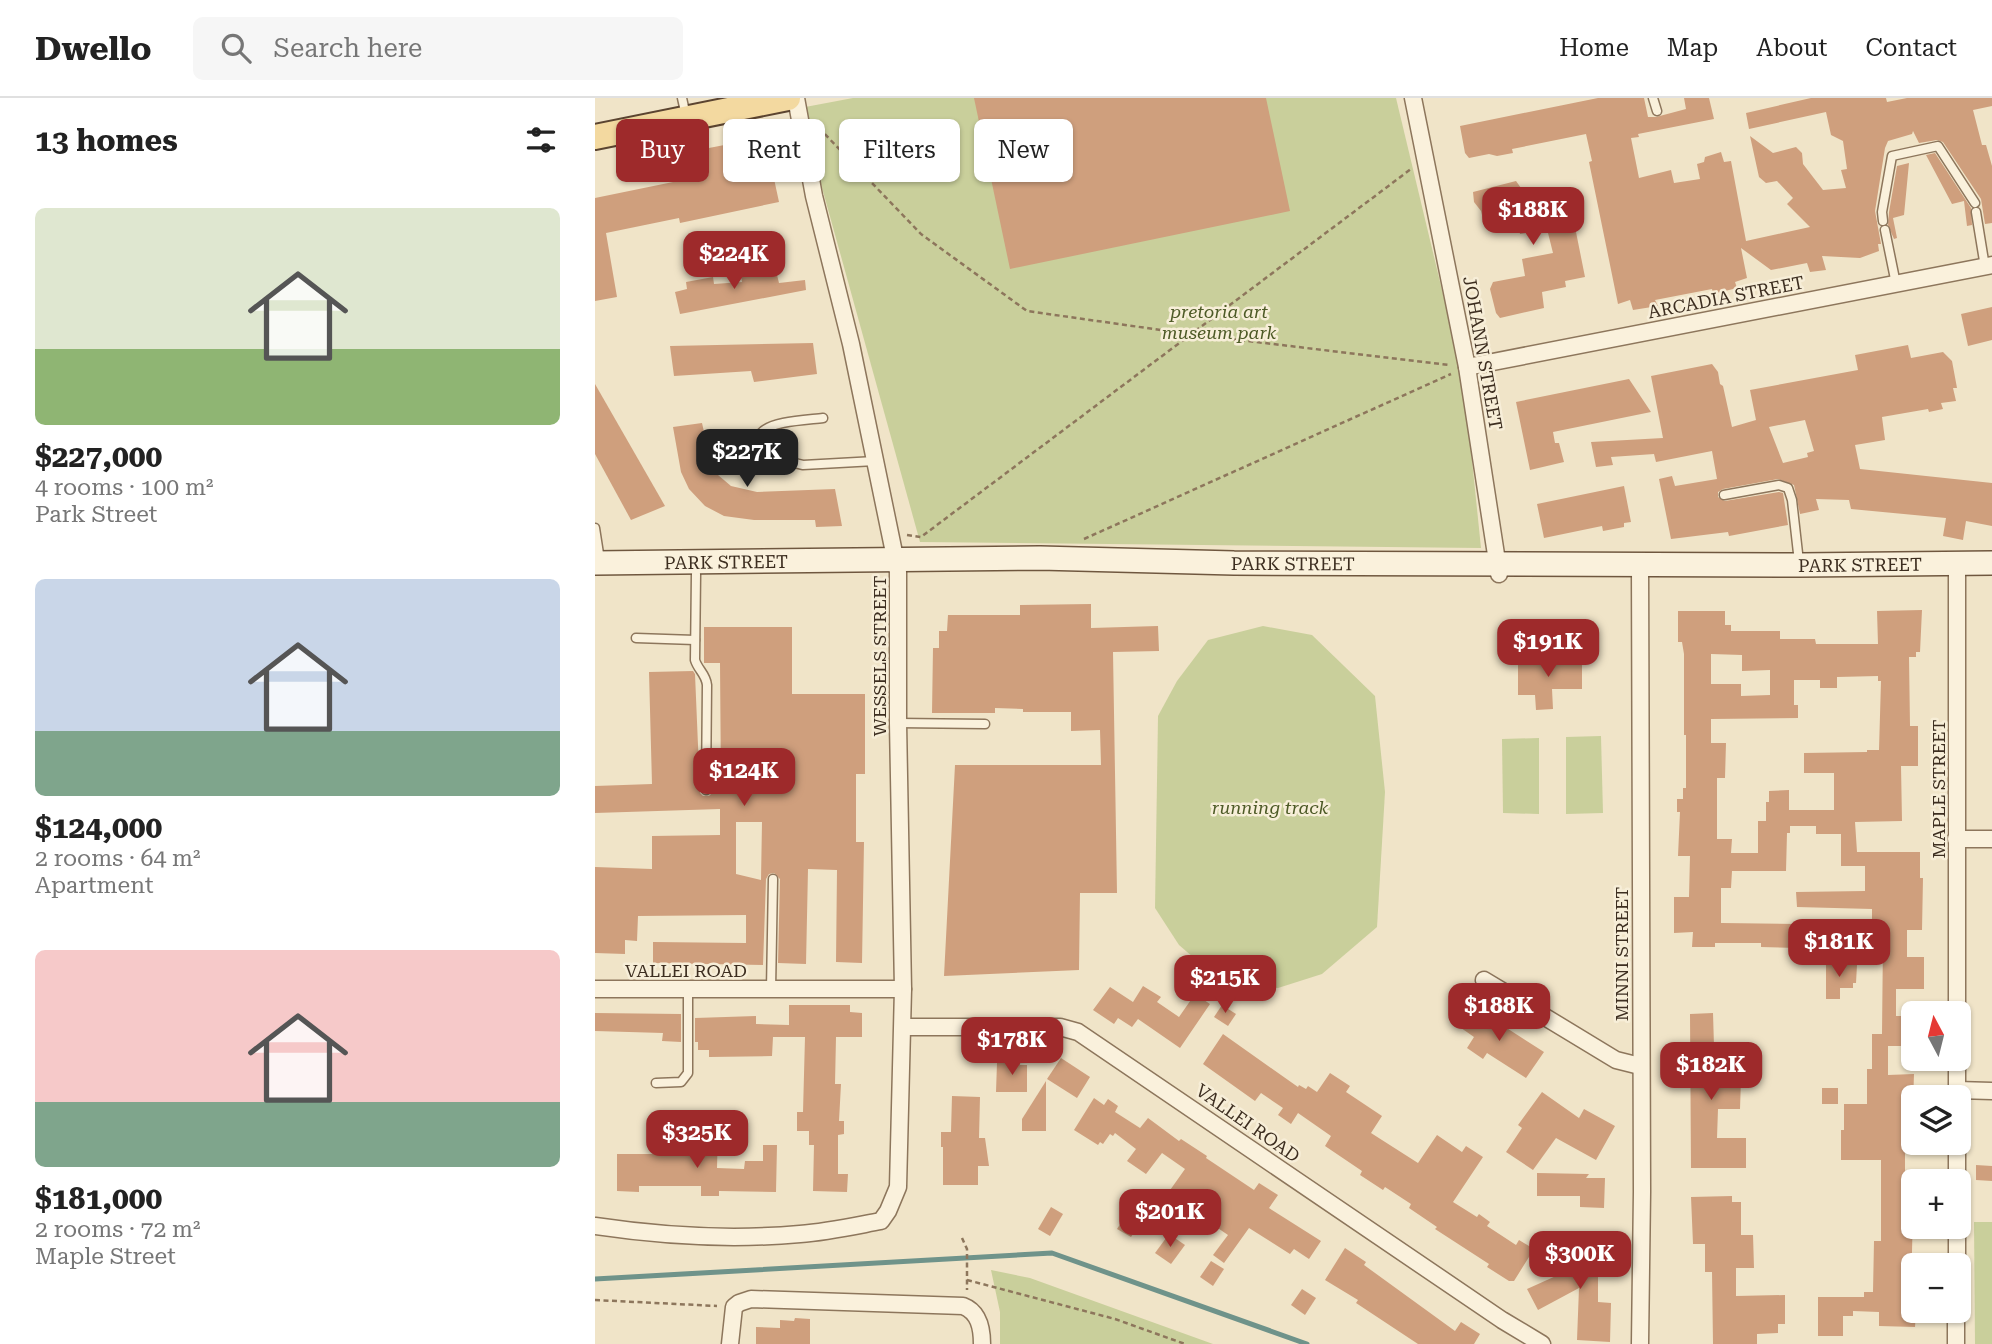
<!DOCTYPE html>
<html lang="en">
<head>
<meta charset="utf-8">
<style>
	body { margin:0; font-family:"Roboto Serif",serif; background:#f6f6f6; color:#222; height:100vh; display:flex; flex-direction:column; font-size:26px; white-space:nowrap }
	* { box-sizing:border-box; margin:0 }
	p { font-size:23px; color:#767676 }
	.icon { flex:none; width:38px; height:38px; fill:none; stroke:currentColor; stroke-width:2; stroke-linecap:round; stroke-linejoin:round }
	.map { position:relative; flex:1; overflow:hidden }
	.sheet { display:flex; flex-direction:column; background:#fff; width:595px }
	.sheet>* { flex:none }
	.top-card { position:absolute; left:21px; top:21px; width:665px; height:63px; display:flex; gap:14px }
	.needle { width:46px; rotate:353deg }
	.buttons { position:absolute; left:1306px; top:903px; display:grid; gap:14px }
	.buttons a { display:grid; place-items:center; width:70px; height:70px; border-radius:10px; background:#fff; box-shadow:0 2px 5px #0004; font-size:35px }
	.price { position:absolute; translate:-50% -60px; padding:0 16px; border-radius:14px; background:#9e2a2b; color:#fff; font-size:23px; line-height:46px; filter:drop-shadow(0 2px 4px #0008) }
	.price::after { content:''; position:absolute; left:50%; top:42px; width:21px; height:16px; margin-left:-10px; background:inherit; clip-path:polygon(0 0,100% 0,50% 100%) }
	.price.current { background:#222; color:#fff }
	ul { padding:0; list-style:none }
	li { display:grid; align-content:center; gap:14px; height:371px; padding:0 35px }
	li span { display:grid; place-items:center; height:217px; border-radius:10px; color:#555 }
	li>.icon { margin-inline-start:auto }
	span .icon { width:126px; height:126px; fill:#fffc; stroke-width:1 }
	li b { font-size:30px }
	h2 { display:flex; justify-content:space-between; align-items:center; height:84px; padding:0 35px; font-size:30px }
	.chip { padding:0 24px; border-radius:10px; background:#fff; box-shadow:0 2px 5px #0004; font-size:24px; line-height:63px }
	.chip.current { background:#9e2a2b; color:#fff }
	header { display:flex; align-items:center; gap:42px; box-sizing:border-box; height:98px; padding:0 35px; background:#fff; border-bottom:2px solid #e0e0e0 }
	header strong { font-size:33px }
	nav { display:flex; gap:38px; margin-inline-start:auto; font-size:24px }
	.search { width:490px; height:63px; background:#f6f6f6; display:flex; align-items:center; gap:18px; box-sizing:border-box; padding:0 24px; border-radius:10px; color:#767676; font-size:26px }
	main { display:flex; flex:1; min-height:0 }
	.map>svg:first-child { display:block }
	.green { fill:#c9cf9b }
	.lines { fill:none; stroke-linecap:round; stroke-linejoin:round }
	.stream { stroke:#6f938a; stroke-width:5 }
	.building { fill:#cf9f7d; fill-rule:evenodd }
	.lane-casing { stroke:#8d765c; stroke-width:11 }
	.street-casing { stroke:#8d765c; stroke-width:19 }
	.secondary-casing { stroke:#6f573f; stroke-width:26 }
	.primary-casing { stroke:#5b4430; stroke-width:28 }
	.path { stroke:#8d765c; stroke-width:2.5; stroke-dasharray:5 3.5; stroke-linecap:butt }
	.lane { stroke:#faf1dc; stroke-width:8 }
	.street { stroke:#faf1dc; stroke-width:16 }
	.secondary { stroke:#faf1dc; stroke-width:23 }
	.primary { stroke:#f3d9a0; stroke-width:24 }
	.labels { text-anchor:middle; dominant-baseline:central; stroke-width:5; stroke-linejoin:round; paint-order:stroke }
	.street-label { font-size:18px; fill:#3d2e20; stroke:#f7eed8 }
	.park-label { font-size:18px; font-style:italic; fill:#4d5a26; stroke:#f7eed8 }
</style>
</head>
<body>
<header>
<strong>Dwello</strong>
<div class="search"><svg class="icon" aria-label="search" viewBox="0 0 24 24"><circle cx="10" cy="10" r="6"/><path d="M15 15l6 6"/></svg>Search here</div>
<nav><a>Home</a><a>Map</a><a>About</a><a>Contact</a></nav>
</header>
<main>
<section class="sheet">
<h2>13 homes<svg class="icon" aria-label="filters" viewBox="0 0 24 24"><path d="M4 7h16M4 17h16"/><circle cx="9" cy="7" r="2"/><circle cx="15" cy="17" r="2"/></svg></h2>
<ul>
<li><span style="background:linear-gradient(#dfe7d0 65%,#8fb573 0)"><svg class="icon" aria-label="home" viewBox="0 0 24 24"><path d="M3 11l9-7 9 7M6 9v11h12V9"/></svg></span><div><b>$227,000</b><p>4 rooms · 100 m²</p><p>Park Street</p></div></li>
<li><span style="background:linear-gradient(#c9d6e8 70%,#7fa58c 0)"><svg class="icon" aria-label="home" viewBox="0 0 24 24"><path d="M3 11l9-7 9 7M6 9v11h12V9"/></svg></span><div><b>$124,000</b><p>2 rooms · 64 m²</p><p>Apartment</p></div></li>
<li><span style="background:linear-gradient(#f6c9c9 70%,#7fa58c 0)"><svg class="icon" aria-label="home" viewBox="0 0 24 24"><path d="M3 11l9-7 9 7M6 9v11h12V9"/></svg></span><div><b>$181,000</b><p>2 rooms · 72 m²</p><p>Maple Street</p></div></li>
</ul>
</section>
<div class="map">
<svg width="1397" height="1246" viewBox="0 0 1397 1246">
	<rect width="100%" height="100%" fill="#f0e4c8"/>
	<g class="green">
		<polygon points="258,0 801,0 869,284 886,450 325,444 205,10"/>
		<polygon points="668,528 717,537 780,598 790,694 782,829 727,876 683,890 628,885 584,847 560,810 563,618 582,583 613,542"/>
		<polygon points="1006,638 1008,715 971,716 971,639"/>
		<polygon points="944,640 944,716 908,715 907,641"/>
		<polygon points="1379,1124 1397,1124 1397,1246 1380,1246"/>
		<polygon points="396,1172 435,1180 618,1246 405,1246 405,1214"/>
	</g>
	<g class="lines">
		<polyline class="stream" points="0,1181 457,1155 712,1246"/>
	</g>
	<g class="building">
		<polygon points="379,0 671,0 695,113 415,171"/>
		<polygon points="1003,0 1049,0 1053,19 1061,19 1091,11 1089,0 1114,0 1119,21 1043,36 1044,39 1036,40 1044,80 1076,72 1079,85 1105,81 1102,66 1109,64 1110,59 1126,54 1129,64 1136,63 1151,143 1215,129 1192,106 1198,100 1182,83 1171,85 1164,79 1155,38 1178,55 1201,49 1207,55 1208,66 1228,92 1251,90 1246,72 1252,71 1248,43 1236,37 1231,14 1154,31 1151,15 1216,0 1291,0 1292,4 1312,0 1397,0 1397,8 1378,12 1387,47 1391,47 1397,68 1397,125 1390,126 1386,101 1348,44 1342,42 1324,45 1318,33 1317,36 1293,43 1290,50 1280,113 1286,146 1283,146 1284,153 1265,160 1227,158 1231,172 1215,174 1212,165 1176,172 1146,150 1152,180 1140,184 1142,190 1118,196 1117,191 1060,202 1063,208 1038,212 1035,202 1023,206 994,64 997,63 991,36 917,51 918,55 902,58 894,56 874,60 870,55 865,28"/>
		<polygon points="170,39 184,104 85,125 84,120 11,135 22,199 0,203 0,100 78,84 73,58"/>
		<polygon points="1340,55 1376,110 1377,127 1372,128 1369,103 1357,106 1331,57"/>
		<polygon points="1314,65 1309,117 1298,120 1302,140 1299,141 1293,127 1294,114 1302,68"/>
		<polygon points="921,83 926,90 928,100 949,96 956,105 971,103 976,109 990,179 970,183 971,189 947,194 949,210 905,220 901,215 895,191 898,184 930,178 927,161 958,155 952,131 925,136 922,119 889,125 886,113 879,104 878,94"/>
		<polygon points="175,169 176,178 182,177 184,185 210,182 211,192 85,216 80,194 92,191 91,184 118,179 119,186 147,184 145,172"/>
		<polygon points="1397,209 1397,242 1373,248 1366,216"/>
		<polygon points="218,245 222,276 159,284 156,273 79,278 75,248"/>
		<path d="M 1313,247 L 1316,260 L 1348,254 L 1357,263 L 1362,290 L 1358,290 L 1361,303 L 1346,305 L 1348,311 L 1334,314 L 1333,311 L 1287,319 L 1290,342 L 1260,347 L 1265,371 L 1397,385 L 1397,428 L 1371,423 L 1368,442 L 1348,438 L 1351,420 L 1256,411 L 1254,402 L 1221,401 L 1224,412 L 1205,416 L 1199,387 L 1183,381 L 1128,391 L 1123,394 L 1123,399 L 1130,403 L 1184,394 L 1188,395 L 1193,427 L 1134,438 L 1133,434 L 1076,441 L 1064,381 L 1077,378 L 1080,388 L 1122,381 L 1117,353 L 1061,364 L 1059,356 L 1016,359 L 1018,367 L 1001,369 L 996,344 L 1068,340 L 1056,278 L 1117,266 L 1123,274 L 1125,286 L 1128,288 L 1137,329 L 1161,322 L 1155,292 L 1263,272 L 1260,257 ZM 1210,322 L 1219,353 L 1212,355 L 1213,359 L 1188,365 L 1174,329 Z"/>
		<polygon points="1034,281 1056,314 958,334 960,345 964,345 969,364 935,372 921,304"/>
		<polygon points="0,286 70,408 36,422 0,356"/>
		<polygon points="107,325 116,365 123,377 136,388 162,394 240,391 247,428 221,429 220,422 159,422 129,418 110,408 94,391 86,374 78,329"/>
		<polygon points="1029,388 1036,424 1029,425 1029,429 1008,433 1007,428 949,440 942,406"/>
		<polygon points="496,506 496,530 563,528 564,553 518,554 522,795 485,795 484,872 349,878 360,667 506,667 505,632 476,633 476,614 428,614 428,611 400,610 400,615 337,615 338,550 344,550 344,533 352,533 353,517 425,517 425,507"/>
		<path d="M 1327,512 L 1325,554 L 1321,554 L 1321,559 L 1314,559 L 1315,628 L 1323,628 L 1323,668 L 1306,668 L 1307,723 L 1260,724 L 1262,754 L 1325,754 L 1325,780 L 1328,780 L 1327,832 L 1312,832 L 1312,859 L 1329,859 L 1329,891 L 1301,891 L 1301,918 L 1317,918 L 1318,948 L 1293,948 L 1293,977 L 1319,976 L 1318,1007 L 1310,1007 L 1310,1082 L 1313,1082 L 1313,1112 L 1318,1112 L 1316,1195 L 1318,1213 L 1321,1213 L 1320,1229 L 1284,1228 L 1284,1214 L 1258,1213 L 1258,1218 L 1248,1218 L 1248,1238 L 1223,1238 L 1223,1199 L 1269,1199 L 1269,1194 L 1278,1194 L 1279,1143 L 1286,1143 L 1286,1062 L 1246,1062 L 1246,1032 L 1249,1032 L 1249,1006 L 1272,1006 L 1272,971 L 1277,971 L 1277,936 L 1287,936 L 1288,842 L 1280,842 L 1280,839 L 1277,839 L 1277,811 L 1202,809 L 1201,794 L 1270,793 L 1270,768 L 1246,768 L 1246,736 L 1221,736 L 1221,728 L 1195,728 L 1195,735 L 1192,735 L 1191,773 L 1137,773 L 1136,790 L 1126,790 L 1126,825 L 1203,826 L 1203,850 L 1166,849 L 1166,845 L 1120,845 L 1120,849 L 1097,849 L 1098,834 L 1079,835 L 1079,799 L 1094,799 L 1095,758 L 1083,758 L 1085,714 L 1082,714 L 1082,701 L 1088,701 L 1088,690 L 1091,690 L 1091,637 L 1089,637 L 1089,556 L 1087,544 L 1083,544 L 1083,513 L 1130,513 L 1130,527 L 1136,527 L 1136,533 L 1185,533 L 1185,541 L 1220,541 L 1221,546 L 1283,546 L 1282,513 ZM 1116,556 L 1147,557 L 1147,573 L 1175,572 L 1175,597 L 1146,598 L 1146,586 L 1116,586 ZM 1283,578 L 1283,583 L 1286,583 L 1284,652 L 1272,652 L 1272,654 L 1209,655 L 1209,675 L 1239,675 L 1239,712 L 1194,712 L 1194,692 L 1174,693 L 1174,704 L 1171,704 L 1171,723 L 1163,723 L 1163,755 L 1136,755 L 1137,741 L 1122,741 L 1122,680 L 1130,680 L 1131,645 L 1116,645 L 1116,621 L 1203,620 L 1203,607 L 1199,607 L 1199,582 L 1225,582 L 1225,590 L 1242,590 L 1242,579 Z"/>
		<path d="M 109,529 L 197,529 L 197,596 L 270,596 L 270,676 L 261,676 L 261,744 L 269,744 L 267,865 L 241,864 L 242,772 L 213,771 L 211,866 L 183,865 L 185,781 L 179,775 L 174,776 L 171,781 L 168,867 L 58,865 L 58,844 L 151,845 L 151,817 L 43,818 L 42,843 L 30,842 L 30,856 L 0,855 L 0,769 L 57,771 L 57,738 L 125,737 L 125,711 L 0,715 L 0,688 L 57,686 L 54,574 L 98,573 L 100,576 L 105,695 L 108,698 L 114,698 L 117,695 L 118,687 L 126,687 L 125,565 L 109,565 ZM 141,724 L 167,724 L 166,782 L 141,776 Z"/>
		<polygon points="923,562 987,562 987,591 957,591 958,611 941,612 940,597 923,597"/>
		<polygon points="1231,867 1262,867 1261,885 1258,885 1258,890 1245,890 1245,901 1231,901"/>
		<polygon points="548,888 566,899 562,904 584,919 600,896 615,906 585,950 543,921 537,929 523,920 519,926 498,912 515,889 538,904"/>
		<polygon points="194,907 255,907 255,914 267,915 267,939 241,939 240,986 246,986 244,1023 249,1023 249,1036 243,1037 243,1076 253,1076 252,1094 218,1093 219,1047 214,1047 214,1033 202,1033 202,1014 208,1014 210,939 178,939 177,958 114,959 114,952 103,952 103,944 100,944 100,920 161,918 161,926 194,927"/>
		<polygon points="627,907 641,916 633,928 619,919"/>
		<polygon points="868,912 877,919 881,913 891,920 893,918 949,954 931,980 892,955 888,961 872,950 879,939 859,925"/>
		<polygon points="0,915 86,916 86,944 67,943 68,935 0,933"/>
		<polygon points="1118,915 1120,981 1146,981 1145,1011 1123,1011 1122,1040 1151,1040 1151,1070 1096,1070 1095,916"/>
		<polygon points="628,936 703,989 704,987 711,991 713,988 722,994 735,975 755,988 751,994 787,1018 776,1035 823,1065 842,1037 867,1054 871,1048 888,1059 858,1104 882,1119 884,1116 895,1124 892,1128 921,1147 924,1142 939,1151 919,1183 914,1183 892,1169 894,1166 840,1131 842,1129 814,1110 816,1106 790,1089 788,1092 765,1077 767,1073 730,1048 736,1038 703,1015 696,1026 683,1017 688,1010 666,995 660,1003 608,966"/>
		<polygon points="466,960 495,979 482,1000 452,981"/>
		<polygon points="410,961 425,961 425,967 432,967 432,994 401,994 402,965 410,965"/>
		<polygon points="451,983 451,1033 427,1033 427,1021"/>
		<rect x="1227" y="990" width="16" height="16"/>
		<polygon points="947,994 984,1020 989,1011 1020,1028 1001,1062 961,1040 938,1072 911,1054 927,1030 923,1027"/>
		<polygon points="357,998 385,999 384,1040 390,1040 394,1068 383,1068 383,1087 348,1087 348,1049 346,1049 346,1034 356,1034"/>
		<polygon points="499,1000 509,1007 513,1001 523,1008 520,1014 545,1030 553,1020 584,1043 586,1041 612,1058 611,1060 659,1092 664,1085 683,1097 674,1110 726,1143 714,1161 699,1151 695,1156 654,1130 629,1165 618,1157 633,1137 614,1124 623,1109 597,1091 570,1129 556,1119 590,1071 567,1055 551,1076 532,1063 541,1051 520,1035 518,1038 515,1036 508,1046 505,1044 503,1047 479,1032"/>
		<polygon points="108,1030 123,1030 122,1070 149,1071 150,1063 168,1063 168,1047 182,1047 181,1094 124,1093 124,1098 106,1098 106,1088 44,1088 44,1094 22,1093 22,1056 63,1056 63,1050 107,1050"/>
		<polygon points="1381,1067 1397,1068 1397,1083 1381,1082"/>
		<polygon points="942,1075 994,1076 991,1080 1010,1080 1009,1110 985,1109 985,1098 942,1098"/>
		<polygon points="544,1097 558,1106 536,1139 522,1131"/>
		<polygon points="1137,1098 1137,1104 1146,1104 1146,1137 1158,1137 1159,1170 1141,1170 1141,1198 1190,1197 1190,1226 1183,1226 1183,1235 1162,1236 1162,1246 1118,1246 1117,1174 1110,1174 1110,1146 1098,1146 1096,1099"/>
		<polygon points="456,1109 468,1116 455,1138 443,1131"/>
		<polygon points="574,1136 590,1147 576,1166 560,1155"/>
		<polygon points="972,1144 1007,1144 1007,1170 1003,1170 1003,1204 1016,1205 1015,1244 982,1242 984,1190 943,1212 932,1191 972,1173"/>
		<polygon points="750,1150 771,1164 769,1167 860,1233 866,1224 885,1236 879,1246 823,1246 761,1205 763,1202 730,1182"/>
		<polygon points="616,1163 629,1171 618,1188 605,1179"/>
		<polygon points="707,1191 721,1200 710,1217 696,1207"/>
		<polygon points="200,1220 215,1221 215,1246 161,1246 161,1229 185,1230 185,1222 199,1223"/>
	</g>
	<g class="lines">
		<defs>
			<g id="lane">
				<polyline points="87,0 91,18"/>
				<polyline points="1058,0 1062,13"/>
				<polyline points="1381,114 1390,169"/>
				<polyline points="1288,123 1287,114 1297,58 1343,48 1380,105"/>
				<polyline points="1290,132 1301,186"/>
				<path d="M 228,320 C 212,322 176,323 166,335 C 172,353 191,364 208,367 L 280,363"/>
				<polyline points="1129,397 1184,387 1193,390 1197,402 1204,464"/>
				<polyline points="0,430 5,462"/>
				<path d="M 101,476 L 100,562 C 103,572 111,576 112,587 L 111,692"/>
				<polyline points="41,540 100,542"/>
				<polyline points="303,625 390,626"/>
				<polyline points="176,891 178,781"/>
				<polyline points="61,985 86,984 93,975 93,891"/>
			</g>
			<g id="street">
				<polyline points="818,0 872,269 904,476"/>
				<polyline points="872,269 1397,167"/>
				<polyline points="1362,466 1362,915"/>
				<polyline points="1045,467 1047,1094 1045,1246"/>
				<polyline points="1361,741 1397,741"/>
				<polyline points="889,882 1021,962 1045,968"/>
				<polyline points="0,891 308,891"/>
				<polyline points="308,929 465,929 483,934 907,1222 947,1246"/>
				<polyline points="1362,961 1362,999"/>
				<polyline points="1362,992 1397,993"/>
				<polyline points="1362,1083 1362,1045"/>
				<path d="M 0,1128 C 67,1138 138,1142 205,1136 C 232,1134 259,1128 286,1123 L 293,1113 L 303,1089 L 308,891 L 303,625 L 303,474 L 256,246 L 219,98 L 201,0"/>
				<polyline points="1362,1167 1362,1129"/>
				<path d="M 135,1246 L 139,1209 L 144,1205 L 156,1201 L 368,1208 C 384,1214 387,1230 387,1246"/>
				<polyline points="1361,1246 1361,1213"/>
			</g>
			<g id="secondary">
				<path id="s1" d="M 0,465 L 445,460 L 639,465 L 1205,467 L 1397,465"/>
			</g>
			<polyline id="primary" points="0,39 193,0"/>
		</defs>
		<use href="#lane" class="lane-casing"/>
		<use href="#street" class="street-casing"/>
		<use href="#secondary" class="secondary-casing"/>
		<use href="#primary" class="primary-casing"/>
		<g class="path">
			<polyline points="224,30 326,136 432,213 594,236 854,267"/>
			<polyline points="312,437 326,439 816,71"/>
			<polyline points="489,441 856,276"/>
			<polyline points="367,1140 372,1151 372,1192"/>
			<polyline points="372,1182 520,1221 590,1246"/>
			<polyline points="0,1202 122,1208"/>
		</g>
		<use href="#lane" class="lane"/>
		<use href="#street" class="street"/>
		<use href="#secondary" class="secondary"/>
		<use href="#primary" class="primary"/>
	</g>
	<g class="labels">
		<g class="street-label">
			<text transform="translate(1131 199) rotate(-11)">ARCADIA STREET</text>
			<text transform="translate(888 255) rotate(80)">JOHANN STREET</text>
			<text stroke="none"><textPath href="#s1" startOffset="131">PARK STREET</textPath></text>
			<text stroke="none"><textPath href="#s1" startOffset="698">PARK STREET</textPath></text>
			<text stroke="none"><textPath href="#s1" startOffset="1265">PARK STREET</textPath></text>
			<text transform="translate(284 558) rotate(-90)">WESSELS STREET</text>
			<text transform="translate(1343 691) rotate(-90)">MAPLE STREET</text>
			<text transform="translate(1026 856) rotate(-90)">MINNI STREET</text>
			<text x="91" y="872">VALLEI ROAD</text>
			<text transform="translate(653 1025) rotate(35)">VALLEI ROAD</text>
		</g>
		<g class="park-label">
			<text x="624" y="213">pretoria art<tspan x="624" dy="21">museum park</tspan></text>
			<text x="675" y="709">running track</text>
		</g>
	</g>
</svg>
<div class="buttons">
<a><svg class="needle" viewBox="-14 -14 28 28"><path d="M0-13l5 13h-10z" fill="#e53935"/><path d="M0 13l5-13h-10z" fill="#767676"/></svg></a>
<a><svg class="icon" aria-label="layers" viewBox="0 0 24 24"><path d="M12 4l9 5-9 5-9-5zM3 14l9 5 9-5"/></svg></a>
<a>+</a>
<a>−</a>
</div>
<b class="price" style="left:938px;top:149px">$188K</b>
<b class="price" style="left:139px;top:193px">$224K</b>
<b class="price current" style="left:152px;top:391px">$227K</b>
<b class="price" style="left:953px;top:581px">$191K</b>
<b class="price" style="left:149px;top:710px">$124K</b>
<b class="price" style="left:1244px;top:881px">$181K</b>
<b class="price" style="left:630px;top:917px">$215K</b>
<b class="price" style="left:904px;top:945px">$188K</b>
<b class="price" style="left:417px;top:979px">$178K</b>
<b class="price" style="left:1116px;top:1004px">$182K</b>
<b class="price" style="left:102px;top:1072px">$325K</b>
<b class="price" style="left:575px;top:1151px">$201K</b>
<b class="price" style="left:985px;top:1193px">$300K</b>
<div class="top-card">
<a class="chip current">Buy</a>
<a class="chip">Rent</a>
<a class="chip">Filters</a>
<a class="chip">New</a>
</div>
</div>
</main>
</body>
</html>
